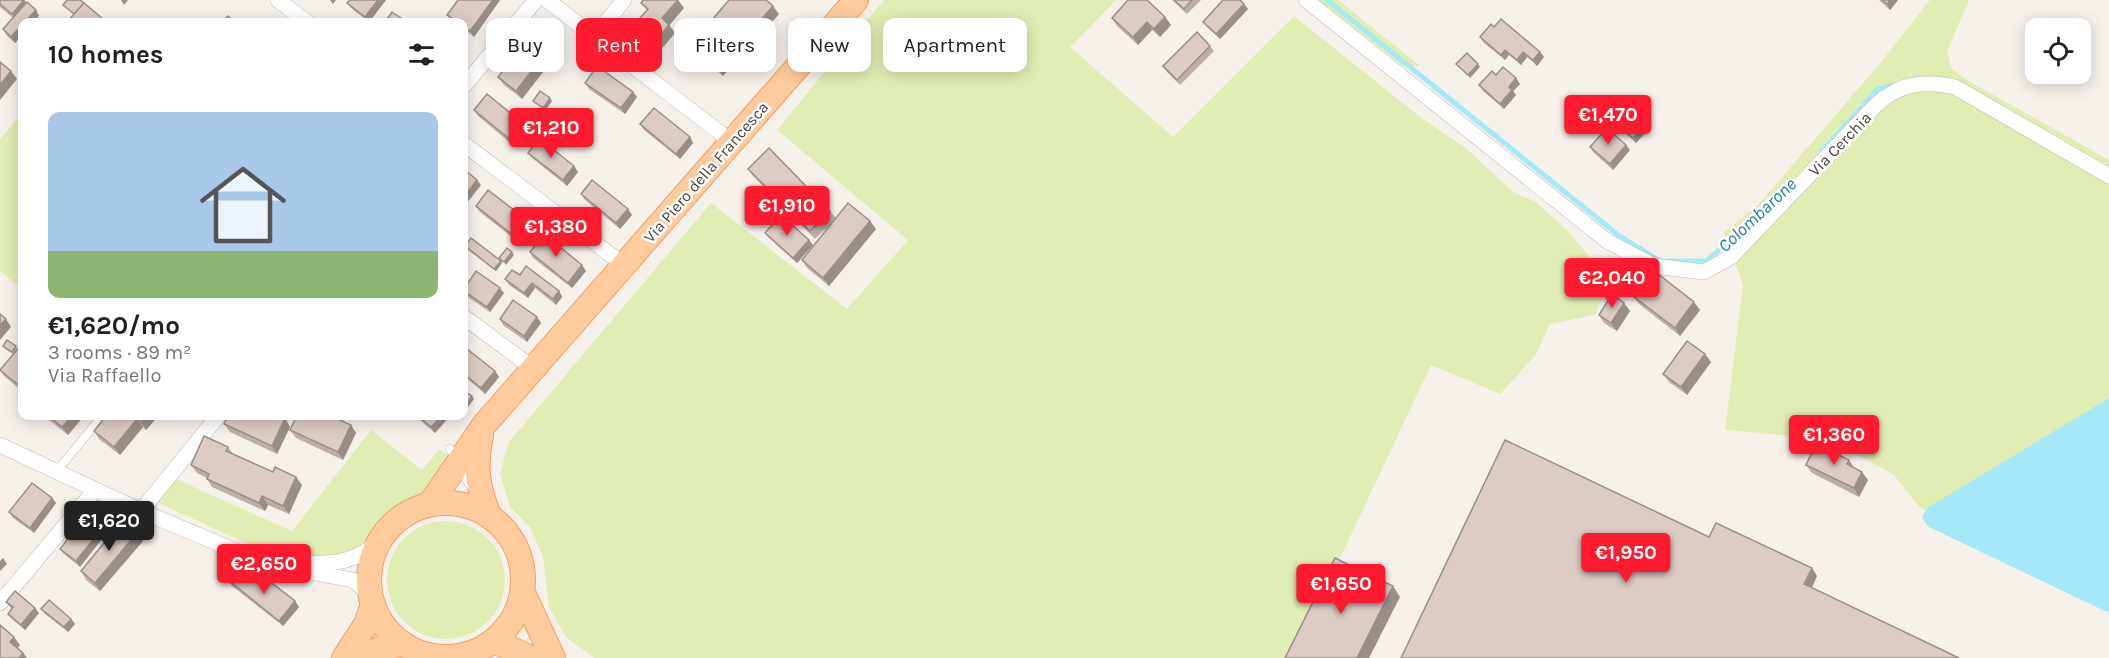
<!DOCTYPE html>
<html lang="en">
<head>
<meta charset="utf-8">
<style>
	body { margin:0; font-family:Karla,sans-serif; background:#f2f2f2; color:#202124; height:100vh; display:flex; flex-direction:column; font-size:22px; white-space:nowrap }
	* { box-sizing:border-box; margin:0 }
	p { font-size:20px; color:#757577 }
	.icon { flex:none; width:33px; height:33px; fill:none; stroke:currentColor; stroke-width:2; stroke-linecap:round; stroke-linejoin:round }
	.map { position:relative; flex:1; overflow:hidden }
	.side { position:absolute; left:18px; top:18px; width:450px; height:402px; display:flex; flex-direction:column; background:#fff; border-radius:12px; box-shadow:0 3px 15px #0003 }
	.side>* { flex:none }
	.guide { position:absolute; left:486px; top:18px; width:570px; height:54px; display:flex; gap:12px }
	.tools { position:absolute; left:2025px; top:18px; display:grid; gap:12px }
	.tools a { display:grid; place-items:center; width:66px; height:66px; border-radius:12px; background:#fff; box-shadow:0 3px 15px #0003; font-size:30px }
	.price { position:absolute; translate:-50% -51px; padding:0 14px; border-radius:6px; background:#ff1a2f; color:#fff; font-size:20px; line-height:39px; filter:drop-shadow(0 2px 3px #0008) }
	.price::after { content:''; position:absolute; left:50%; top:36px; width:18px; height:14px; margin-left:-9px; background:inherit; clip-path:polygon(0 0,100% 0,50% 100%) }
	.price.on { background:#222; color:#fff }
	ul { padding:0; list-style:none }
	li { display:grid; align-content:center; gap:12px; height:318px; padding:0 30px }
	li span { display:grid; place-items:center; height:186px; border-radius:12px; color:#555 }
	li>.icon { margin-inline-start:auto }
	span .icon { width:108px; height:108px; fill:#fffc; stroke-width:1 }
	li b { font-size:26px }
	h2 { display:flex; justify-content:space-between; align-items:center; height:72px; padding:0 30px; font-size:26px }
	.chip { padding:0 21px; border-radius:12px; background:#fff; box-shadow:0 3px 15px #0003; font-size:21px; line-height:54px }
	.chip.on { background:#ff1a2f; color:#fff }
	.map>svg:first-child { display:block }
	.green { fill:#e0edb2 }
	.water { fill:#a5e8f6 }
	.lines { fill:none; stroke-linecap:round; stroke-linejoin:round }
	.stream { stroke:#a5e8f6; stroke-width:5 }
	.service-casing { stroke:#c3b6ad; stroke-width:9 }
	.minor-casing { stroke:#c3b6ad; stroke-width:16 }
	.primary-casing { stroke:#eca264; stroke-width:26 }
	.service { stroke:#fff; stroke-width:8 }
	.minor { stroke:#fff; stroke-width:15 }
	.primary { stroke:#ffcb9c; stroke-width:24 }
	.wall { fill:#bdafa8 }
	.shaded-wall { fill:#9a8f88 }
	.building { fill:#dcccc3; stroke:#9a8f88; stroke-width:1.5 }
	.labels { text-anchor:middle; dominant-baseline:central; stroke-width:5; stroke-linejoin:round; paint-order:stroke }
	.street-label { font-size:16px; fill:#4c3f38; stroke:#fff }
	.water-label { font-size:18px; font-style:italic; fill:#228095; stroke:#fff }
</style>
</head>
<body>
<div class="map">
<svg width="2109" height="658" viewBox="0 0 2109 658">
	<rect width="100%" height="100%" fill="#f6f0eb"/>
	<g class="green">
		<polygon points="884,0 1116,0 1070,47 1173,137 1294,16 1419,116 1467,149 1513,192 1536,202 1569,232 1610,282 1595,315 1550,324 1535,356 1500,394 1431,365 1293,658 594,658 566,637 549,607 543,557 530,527 510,507 500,474 509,442 711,203 847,309 908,240 777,130"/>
		<polygon points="1318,0 1338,0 1420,66 1403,66"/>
		<polygon points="1930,0 1969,0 1947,51 1951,68 1967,80 2109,160 2109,599 1919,507 1894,475 1829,439 1725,430 1743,285 1724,232 1758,205 1881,62"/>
		<polygon points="22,113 22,289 0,271 0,139"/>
		<polygon points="371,430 422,470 440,449 451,458 429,488 389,512 360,547 348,554 306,558 270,554 156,502 176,479 292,531"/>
		<circle cx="446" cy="580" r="59"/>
	</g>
	<polygon class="water" points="2109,398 2109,613 1929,527 1922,518 1927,508"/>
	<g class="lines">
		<g class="stream">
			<polyline points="1327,0 1617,234 1660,261 1706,261 1759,217"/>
			<polyline points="1821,152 1878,89 1895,85"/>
		</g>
		<defs>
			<g id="service">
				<path d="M 450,449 C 459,462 463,480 474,490"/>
				<polyline points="56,472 102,416"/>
			</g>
			<g id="minor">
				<polyline points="278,0 307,22"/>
				<polyline points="547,0 732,142"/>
				<path d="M 1306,0 L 1607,241 L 1654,266 L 1704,272 L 1731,257 L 1876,105 C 1899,83 1925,80 1955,87 L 2109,176"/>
				<polyline points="595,36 624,0"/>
				<polyline points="464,86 536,0"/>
				<polyline points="464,144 624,265"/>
				<polyline points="464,317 534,369"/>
				<polyline points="0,445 141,511 267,564 353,580 370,594"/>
				<polyline points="141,511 218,416"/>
				<path d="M 300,564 C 334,563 353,564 380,541"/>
				<polyline points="0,603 95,490"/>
				<polyline points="418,652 423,658"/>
				<polyline points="474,658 478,651"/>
			</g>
			<g id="primary">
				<path d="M 481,436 C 474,466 478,488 489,516"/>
				<circle cx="446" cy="580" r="77"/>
				<polyline points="430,504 484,425 856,0"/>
				<polyline points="523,593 553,658"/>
				<polyline points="494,641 531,658"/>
				<polyline points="344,658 366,624 373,604"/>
				<polyline points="362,658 379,649 402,644"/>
			</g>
		</defs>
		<use href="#service" class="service-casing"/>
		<use href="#minor" class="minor-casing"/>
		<use href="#primary" class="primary-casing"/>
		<use href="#service" class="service"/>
		<use href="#minor" class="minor"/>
		<use href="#primary" class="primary"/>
	</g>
	<g class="wall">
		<polygon points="0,0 27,2 36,10 39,16 22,22 22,35 15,43 6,35 3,29 13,18 0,7"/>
		<polygon points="386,0 369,22 351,8 347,3"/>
		<polygon points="500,0 474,37 464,29 464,22 454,22 451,20 447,15"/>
		<polygon points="1172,0 1201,0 1187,14"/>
		<polygon points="1879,0 1898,0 1890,10"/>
		<polygon points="641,3 684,8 669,25 675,33 658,53 638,35 632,27 647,10"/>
		<polygon points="1244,4 1248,9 1220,39 1207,27 1203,22"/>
		<polygon points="779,14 763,32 765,35 742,62 738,59 723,76 701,57 696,49 703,41 699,35"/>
		<polygon points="1165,17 1171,25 1160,37 1152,30 1138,45 1117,26 1112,18"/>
		<polygon points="1494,27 1540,52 1544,57 1537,66 1527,57 1521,65 1509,55 1505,60 1484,43 1480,37"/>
		<polygon points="558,37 564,45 522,99 504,85 498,77"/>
		<polygon points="1210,46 1214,51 1180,85 1167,72 1163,66"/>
		<polygon points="1496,75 1520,84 1513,91 1516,95 1504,109 1483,91 1479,85"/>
		<polygon points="585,83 633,92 637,97 625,114 589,89"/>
		<polygon points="474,110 529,131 515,147 478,116"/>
		<polygon points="1616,123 1646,132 1636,143 1620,129"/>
		<polygon points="640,124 690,137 693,143 680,159 644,130"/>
		<polygon points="1626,145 1630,150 1613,170 1594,153 1590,147"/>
		<polygon points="528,153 574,166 578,172 567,186 532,158"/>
		<polygon points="748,169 830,211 836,218 870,221 876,229 829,286 807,268 802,260 834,221 815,239 754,177"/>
		<polygon points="581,194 632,215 620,229 585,200"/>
		<polygon points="476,206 532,227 519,243 480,212"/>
		<polygon points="765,233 813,245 797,263 769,238"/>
		<polygon points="465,246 501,261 502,263 496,271 467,249"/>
		<polygon points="530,252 586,271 572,288 533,258"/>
		<polygon points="520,275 559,291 562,297 556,305 535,288 528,298 509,285 505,279"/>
		<polygon points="464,289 504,293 490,312 466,296 464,291"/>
		<polygon points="1633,296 1700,310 1680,336 1639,304"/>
		<polygon points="1624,303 1630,311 1617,331 1604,323 1599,315"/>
		<polygon points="537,317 541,323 527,342 503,325 500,319"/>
		<polygon points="22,345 22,391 4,376 0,370 13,354 5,349 3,346 16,346 18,349"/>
		<polygon points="464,354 495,371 499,377 485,394 464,376"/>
		<polygon points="1711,362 1687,395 1669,382 1663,374"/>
		<polygon points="44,416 84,416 68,435"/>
		<polygon points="158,416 146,430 143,427 120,455 99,439 94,431"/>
		<polygon points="415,416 450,416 435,433"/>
		<polygon points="224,424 290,427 277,454 230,432"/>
		<polygon points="351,425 356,433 343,460 296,438 290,430"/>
		<polygon points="228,447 233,454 302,485 289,514 268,505 265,511 212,487 207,479 207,478 197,473 191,465"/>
		<polygon points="1806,465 1854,468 1868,480 1859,497 1812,473"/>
		<polygon points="52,498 56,503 34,533 13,518 9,512"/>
		<polygon points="108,531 80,567 64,554 60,549"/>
		<polygon points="143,541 100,591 86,580 81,571"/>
		<polygon points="228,580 295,601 299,607 283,626 232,586"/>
		<polygon points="6,602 39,613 25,630 12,619 8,614 12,609"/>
		<polygon points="41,609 71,619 75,624 68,632 45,614"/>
	</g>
	<g class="shaded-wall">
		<polygon points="24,0 30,8 18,22 12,14"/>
		<polygon points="121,0 128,0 124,5"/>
		<polygon points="330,0 336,0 333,4"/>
		<polygon points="378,0 386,0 369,22 365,17"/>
		<polygon points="493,0 500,0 474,37 470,31"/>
		<polygon points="678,0 684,8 668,27 662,18"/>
		<polygon points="1890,0 1898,0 1890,10 1887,4"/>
		<polygon points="1244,4 1248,9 1220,39 1216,34"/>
		<polygon points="773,6 779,14 763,32 765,35 742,62 736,54 757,24"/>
		<polygon points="36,10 39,16 33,22 25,22"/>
		<polygon points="1165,17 1171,25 1160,37 1154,29"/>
		<polygon points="1147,22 1152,30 1138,45 1133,37"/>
		<polygon points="22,25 22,35 15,43 11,37"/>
		<polygon points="669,25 675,33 658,53 652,45"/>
		<polygon points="558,37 564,45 522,99 516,91"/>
		<polygon points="1505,50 1509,55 1505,60 1501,55"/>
		<polygon points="733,51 738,59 723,76 717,68"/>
		<polygon points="1523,52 1527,57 1521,65 1517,60"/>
		<polygon points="1540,52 1544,57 1537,66 1533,60"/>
		<polygon points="1478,64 1480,67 1470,78 1468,75"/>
		<polygon points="11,71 17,79 0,100 0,85"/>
		<polygon points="1516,78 1520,84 1513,91 1516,95 1504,109 1500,104 1509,87"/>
		<polygon points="633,92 637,97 625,114 621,108"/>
		<polygon points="550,98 552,101 545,111 543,108"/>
		<polygon points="564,118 566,121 557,133 555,130"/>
		<polygon points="525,125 529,131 515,147 512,141"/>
		<polygon points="1643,126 1646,132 1636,143 1633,138"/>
		<polygon points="690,137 693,143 680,159 676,154"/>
		<polygon points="1626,145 1630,150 1613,170 1610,164"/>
		<polygon points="574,166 578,172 567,186 563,180"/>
		<polygon points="477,180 481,185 467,203 464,198 464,197"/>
		<polygon points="628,209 632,215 620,229 616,223"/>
		<polygon points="528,221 532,227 519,243 515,237"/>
		<polygon points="870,221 876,229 829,286 823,278"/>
		<polygon points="809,240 813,245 797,263 793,258"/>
		<polygon points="512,252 514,255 506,265 504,262"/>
		<polygon points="501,261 502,263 496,271 494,269"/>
		<polygon points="582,265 586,271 572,288 568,283"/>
		<polygon points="532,283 535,288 528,298 524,293"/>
		<polygon points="500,288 504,293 490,312 487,307"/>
		<polygon points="559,291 562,297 556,305 553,299"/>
		<polygon points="1694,302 1700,310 1680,336 1675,328"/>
		<polygon points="1624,303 1630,311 1617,331 1611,323"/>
		<polygon points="537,317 541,323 527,342 524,336"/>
		<polygon points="6,319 11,327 0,340 0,325"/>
		<polygon points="1705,354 1711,362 1687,395 1681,387"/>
		<polygon points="495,371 499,377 485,394 481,388"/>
		<polygon points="472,396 474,399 468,407 466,405"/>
		<polygon points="72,416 84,416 68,435 62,427"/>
		<polygon points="146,416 158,416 146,430 141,422"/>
		<polygon points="442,416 450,416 435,433 431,427"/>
		<polygon points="285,418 290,427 277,454 272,446"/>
		<polygon points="137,419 143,427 120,455 114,447"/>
		<polygon points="351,425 356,433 343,460 338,452"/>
		<polygon points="1849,460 1854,468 1847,464"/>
		<polygon points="1862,472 1868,480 1859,497 1854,488"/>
		<polygon points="296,477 302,485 289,514 283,506"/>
		<polygon points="262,496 268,505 265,511 259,503"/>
		<polygon points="52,498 56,503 34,533 30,528"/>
		<polygon points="104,526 108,531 80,567 76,561"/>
		<polygon points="137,533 143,541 100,591 95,583"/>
		<polygon points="3,558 7,564 0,571 0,561"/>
		<polygon points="1812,568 1817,576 1810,592 1804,584"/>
		<polygon points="1393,586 1400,597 1369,658 1357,658"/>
		<polygon points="295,601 299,607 283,626 279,621"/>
		<polygon points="35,608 39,613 25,630 21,625"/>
		<polygon points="71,619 75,624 68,632 64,627"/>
		<polygon points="14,637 20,645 16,650 10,642"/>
		<polygon points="23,653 27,658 19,658"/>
	</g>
	<g class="building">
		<polygon points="0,0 24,0 12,14 0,4"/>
		<polygon points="67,0 80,0 84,3 74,14 63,5"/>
		<polygon points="350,0 378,0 365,17 347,3"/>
		<polygon points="458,0 493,0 470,31 464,27 464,22 458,22 447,15"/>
		<polygon points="643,0 678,0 662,18 669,25 652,45 632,27 648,9 641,3"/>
		<polygon points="729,0 766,0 773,6 757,24 760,27 736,54 733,51 717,68 696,49 704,39 699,35"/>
		<polygon points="1128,0 1147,0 1165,17 1154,29 1147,22 1133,37 1112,18"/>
		<polygon points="1174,0 1192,0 1184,9"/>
		<polygon points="1223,0 1240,0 1244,4 1216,34 1203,22"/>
		<polygon points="1882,0 1890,0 1887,4"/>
		<polygon points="27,2 36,10 25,22 22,22 22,25 11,37 3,29"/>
		<polygon points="84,3 102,18 99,22 67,22"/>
		<polygon points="392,12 407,22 385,22"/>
		<polygon points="228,16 235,22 222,22"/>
		<polygon points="239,19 244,22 236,22"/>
		<polygon points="1501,19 1540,52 1533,60 1523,52 1517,60 1505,50 1501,55 1480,37 1491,24 1494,27"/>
		<polygon points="540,23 558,37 516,91 498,77"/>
		<polygon points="1197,32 1210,46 1177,80 1163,66"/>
		<polygon points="1467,53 1478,64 1468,75 1456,64"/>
		<polygon points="0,62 11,71 0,85"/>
		<polygon points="597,66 633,92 621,108 585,83"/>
		<polygon points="1503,67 1516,78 1509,87 1512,90 1500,104 1479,85 1492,71 1496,75"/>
		<polygon points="540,91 550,98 543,108 533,101"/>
		<polygon points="487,94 525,125 512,141 474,110"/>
		<polygon points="654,108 690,137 676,154 640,124"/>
		<polygon points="1626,112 1643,126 1633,138 1616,123"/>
		<polygon points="557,113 564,118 555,130 548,125"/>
		<polygon points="1607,128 1626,145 1610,164 1590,147"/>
		<polygon points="539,138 574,166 563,180 528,153"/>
		<polygon points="769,148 830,211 810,231 748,169"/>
		<polygon points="464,169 477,180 464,197"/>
		<polygon points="592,180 628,209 616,223 581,194"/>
		<polygon points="488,190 528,221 515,237 476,206"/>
		<polygon points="848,203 870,221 823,278 802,260"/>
		<polygon points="781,215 809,240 793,258 765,233"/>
		<polygon points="544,234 582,265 568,283 530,252"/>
		<polygon points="471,238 501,261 494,269 465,246"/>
		<polygon points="507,248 512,252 504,262 499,258"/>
		<polygon points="526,266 559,291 553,299 532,283 524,293 505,279 512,270 520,275"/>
		<polygon points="1653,270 1694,302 1675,328 1633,296"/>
		<polygon points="476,271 500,288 487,307 464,291 464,289"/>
		<polygon points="1612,294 1624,303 1611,323 1599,315"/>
		<polygon points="513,300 537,317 524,336 500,319"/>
		<polygon points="0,314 6,319 0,325"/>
		<polygon points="7,340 16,346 12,352 3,346"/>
		<polygon points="1687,341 1705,354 1681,387 1663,374"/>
		<polygon points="22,344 22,388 0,370"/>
		<polygon points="467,349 495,371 481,388 464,374 464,354"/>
		<polygon points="464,391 472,396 466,405 464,403"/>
		<polygon points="48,416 72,416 62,427"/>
		<polygon points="106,416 146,416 141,422 137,419 114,447 94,431"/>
		<polygon points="228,416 278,416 285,418 272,446 224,424"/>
		<polygon points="297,416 331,416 351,425 338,452 290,430"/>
		<polygon points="418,416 442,416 431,427"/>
		<polygon points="204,436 228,447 226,451 273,472 275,467 296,477 283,506 262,496 259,503 207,479 209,474 191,465"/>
		<polygon points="1505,440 1709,537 1716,523 1812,568 1804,584 1959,658 1401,658"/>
		<polygon points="1816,444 1849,460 1847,464 1862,472 1854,488 1806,465"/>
		<polygon points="32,483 52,498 30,528 9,512"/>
		<polygon points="87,513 104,526 76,561 60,549"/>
		<polygon points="122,521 137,533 95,583 81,571"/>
		<polygon points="1335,558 1393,586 1357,658 1285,658"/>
		<polygon points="235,572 273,584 295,601 279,621 228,580"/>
		<polygon points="15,591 35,608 21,625 8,614 13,607 6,602"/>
		<polygon points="49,600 71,619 64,627 41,609"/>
		<polygon points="0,625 14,637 10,642 23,653 19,658 0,658"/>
	</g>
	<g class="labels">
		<g class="street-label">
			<text transform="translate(1840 144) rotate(-46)">Via Cerchia</text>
			<text transform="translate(706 172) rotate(-49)">Via Piero della Francesca</text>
		</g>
		<g class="water-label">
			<text transform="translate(1757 215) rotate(-43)">Colombarone</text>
		</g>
	</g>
</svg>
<div class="tools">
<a><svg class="icon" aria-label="locate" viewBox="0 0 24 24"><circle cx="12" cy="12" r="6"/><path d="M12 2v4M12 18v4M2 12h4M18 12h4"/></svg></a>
</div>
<b class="price" style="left:1608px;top:146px">€1,470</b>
<b class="price" style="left:551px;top:159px">€1,210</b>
<b class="price" style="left:787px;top:237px">€1,910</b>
<b class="price" style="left:556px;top:258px">€1,380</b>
<b class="price" style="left:1612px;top:309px">€2,040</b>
<b class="price" style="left:1834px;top:466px">€1,360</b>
<b class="price on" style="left:109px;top:552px">€1,620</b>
<b class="price" style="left:1626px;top:584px">€1,950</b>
<b class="price" style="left:264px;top:595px">€2,650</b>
<b class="price" style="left:1341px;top:615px">€1,650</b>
<div class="guide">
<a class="chip">Buy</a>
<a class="chip on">Rent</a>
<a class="chip">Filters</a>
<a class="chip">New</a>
<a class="chip">Apartment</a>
</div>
<section class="side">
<h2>10 homes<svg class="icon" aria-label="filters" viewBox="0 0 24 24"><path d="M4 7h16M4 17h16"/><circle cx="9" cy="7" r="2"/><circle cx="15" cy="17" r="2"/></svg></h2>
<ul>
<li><span style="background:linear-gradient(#a9c7e8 75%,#8fb573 0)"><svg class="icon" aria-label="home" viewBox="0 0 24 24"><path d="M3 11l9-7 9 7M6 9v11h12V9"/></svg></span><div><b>€1,620/mo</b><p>3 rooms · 89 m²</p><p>Via Raffaello</p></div></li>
</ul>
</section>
</div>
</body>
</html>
